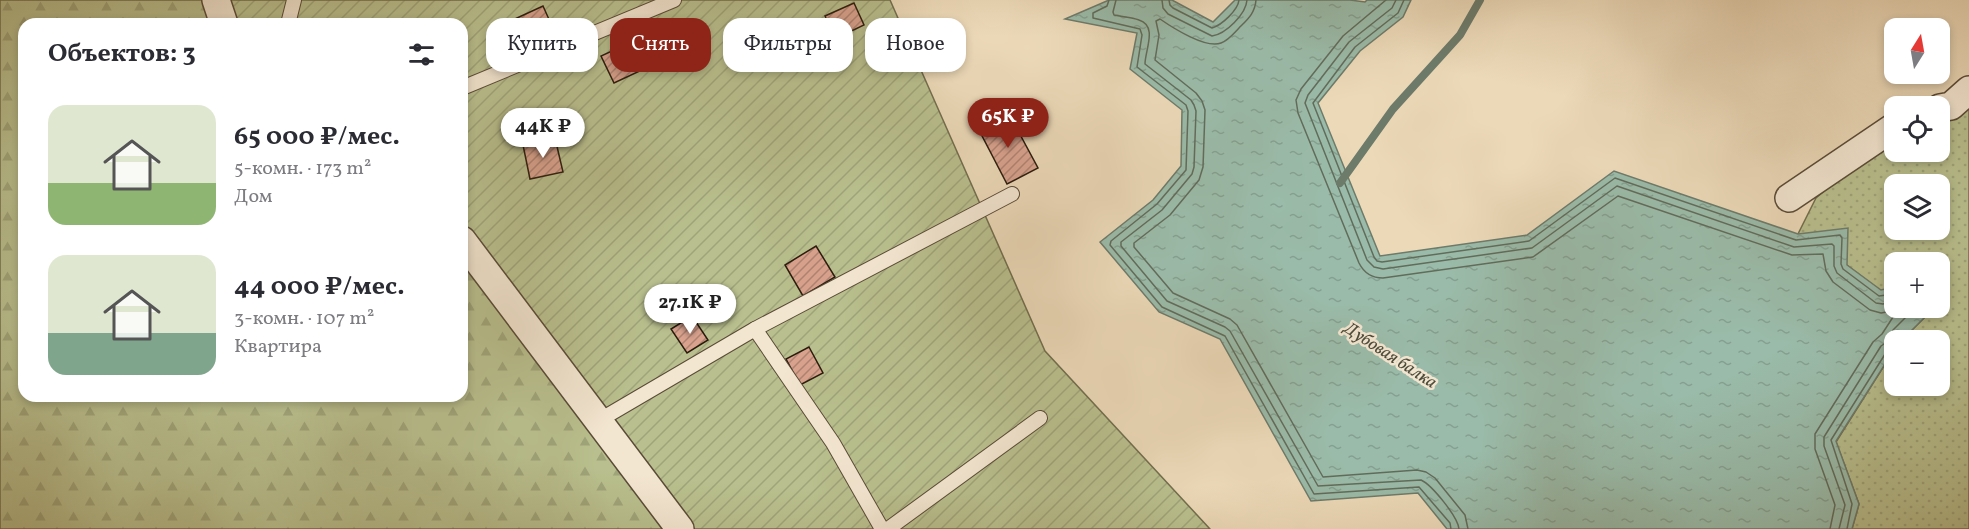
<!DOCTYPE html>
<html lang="ru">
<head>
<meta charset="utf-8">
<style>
	body { margin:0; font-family:Vollkorn,serif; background:#f2f2f3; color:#2b2b33; height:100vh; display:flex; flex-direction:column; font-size:22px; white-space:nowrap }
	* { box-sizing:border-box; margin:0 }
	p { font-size:20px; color:#7c7c81 }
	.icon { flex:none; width:33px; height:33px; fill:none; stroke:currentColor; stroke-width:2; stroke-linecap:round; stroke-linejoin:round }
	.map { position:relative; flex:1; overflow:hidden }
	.sheet { position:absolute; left:18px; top:18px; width:450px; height:384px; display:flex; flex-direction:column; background:#fff; border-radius:18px; box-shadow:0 3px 9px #0003 }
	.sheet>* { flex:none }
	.hud { position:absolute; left:486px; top:18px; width:570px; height:54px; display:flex; gap:12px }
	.needle { width:39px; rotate:11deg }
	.buttons { position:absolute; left:1884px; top:18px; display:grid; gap:12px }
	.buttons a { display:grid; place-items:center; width:66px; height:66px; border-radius:12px; background:#fff; box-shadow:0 3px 9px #0003; font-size:30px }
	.price { position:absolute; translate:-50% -51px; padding:0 14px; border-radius:21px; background:#fff; color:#222; font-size:20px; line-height:39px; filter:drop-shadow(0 2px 3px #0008) }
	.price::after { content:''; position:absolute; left:50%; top:36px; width:18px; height:14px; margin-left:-9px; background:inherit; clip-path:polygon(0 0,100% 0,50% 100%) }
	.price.on { background:#8f2418; color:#fff }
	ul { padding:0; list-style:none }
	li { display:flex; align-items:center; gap:18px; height:150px; padding:0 30px }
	li span { display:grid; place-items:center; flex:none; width:168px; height:120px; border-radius:18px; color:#555 }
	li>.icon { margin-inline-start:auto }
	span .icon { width:72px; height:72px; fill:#fffc; stroke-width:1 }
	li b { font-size:26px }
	h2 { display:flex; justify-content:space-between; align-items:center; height:72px; padding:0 30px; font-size:26px }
	.pill { padding:0 21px; border-radius:18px; background:#fff; box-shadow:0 3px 9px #0003; font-size:21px; line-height:54px }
	.pill.on { background:#8f2418; color:#fff }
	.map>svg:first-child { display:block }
	.grass { fill:url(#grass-dots); stroke:#726e4e; stroke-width:1.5; fill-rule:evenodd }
	.forest { fill:url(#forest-firs); stroke:#726e4e; stroke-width:1.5 }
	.garden { fill:url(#garden-furrows); stroke:#726e4e; stroke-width:1.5 }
	.water { fill:url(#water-ripples); stroke:#6d7b6b; stroke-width:1.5 }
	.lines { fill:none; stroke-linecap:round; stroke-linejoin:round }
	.shore { stroke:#626c5b; stroke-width:1.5 }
	.stream { stroke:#6d7b6b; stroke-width:8 }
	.building { fill:url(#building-hatch); stroke:#2a1c0d; stroke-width:1.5 }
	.service-casing { stroke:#5a4b38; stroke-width:16 }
	.minor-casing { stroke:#5a4b38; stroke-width:30 }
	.service { stroke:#f3e6d1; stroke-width:14 }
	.minor { stroke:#f3e6d1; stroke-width:27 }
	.labels { text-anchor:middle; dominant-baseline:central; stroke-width:5; stroke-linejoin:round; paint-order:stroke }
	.water-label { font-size:18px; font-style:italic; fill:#4c4c3c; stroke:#f3e6d1 }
</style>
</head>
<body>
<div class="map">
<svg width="1969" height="529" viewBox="0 0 1969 529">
	<defs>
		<pattern id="grass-dots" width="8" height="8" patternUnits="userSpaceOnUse" patternTransform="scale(1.5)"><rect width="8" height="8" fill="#b9bf8e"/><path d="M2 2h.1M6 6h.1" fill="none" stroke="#9fa479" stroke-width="1.8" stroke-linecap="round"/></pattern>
		<pattern id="forest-firs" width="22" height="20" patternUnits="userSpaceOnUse" patternTransform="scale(1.5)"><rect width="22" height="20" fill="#b9bf8e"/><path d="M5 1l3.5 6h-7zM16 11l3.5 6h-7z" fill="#9fa479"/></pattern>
		<pattern id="garden-furrows" width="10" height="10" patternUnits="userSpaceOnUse" patternTransform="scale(1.5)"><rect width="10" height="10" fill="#b9bf8e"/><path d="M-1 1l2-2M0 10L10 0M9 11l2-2" fill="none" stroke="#9fa479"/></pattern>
		<pattern id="water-ripples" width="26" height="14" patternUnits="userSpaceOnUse" patternTransform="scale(1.5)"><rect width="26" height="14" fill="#9abba9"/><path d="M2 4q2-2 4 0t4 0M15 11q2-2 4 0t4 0" fill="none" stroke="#85a090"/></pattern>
		<pattern id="building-hatch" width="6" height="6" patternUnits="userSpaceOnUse" patternTransform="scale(1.5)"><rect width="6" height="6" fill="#d9a28e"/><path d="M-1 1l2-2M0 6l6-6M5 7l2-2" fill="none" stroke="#b08372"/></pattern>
	</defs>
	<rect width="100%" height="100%" fill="#ecd9b8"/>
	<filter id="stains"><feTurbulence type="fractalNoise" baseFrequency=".00333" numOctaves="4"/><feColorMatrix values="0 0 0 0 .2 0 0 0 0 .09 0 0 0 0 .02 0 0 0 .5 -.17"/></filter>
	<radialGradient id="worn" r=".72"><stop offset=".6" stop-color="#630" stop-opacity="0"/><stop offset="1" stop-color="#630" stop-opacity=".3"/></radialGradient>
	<path class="grass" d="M 1969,102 L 1969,529 L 1852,529 L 1859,504 L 1836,442 L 1894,350 L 1894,386 L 1940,386 L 1940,340 L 1902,340 L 1934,308 L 1940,308 L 1940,262 L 1894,262 L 1894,287 L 1881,291 L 1847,265 L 1798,234 L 1816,198 L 1868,154 L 1894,138 L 1894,152 L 1940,152 L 1940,119 ZM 1894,184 L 1940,184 L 1940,230 L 1894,230 Z"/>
	<polygon class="forest" points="0,0 222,0 232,24 24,24 24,396 462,396 462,229 687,529 0,529"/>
	<polygon class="garden" points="222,0 890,0 1045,351 1210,529 687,529 462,229 462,24 232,24"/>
	<polygon class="water" points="1109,0 1172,0 1213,22 1235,0 1350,0 1365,2 1367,0 1411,0 1403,17 1360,51 1318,103 1380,256 1527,235 1614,171 1798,234 1848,228 1847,265 1881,290 1894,287 1894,308 1934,308 1902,340 1894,340 1894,350 1836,441 1859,504 1852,529 1447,529 1418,493 1311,501 1220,339 1159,312 1100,242 1153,200 1181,166 1182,110 1130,69 1137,33 1065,19"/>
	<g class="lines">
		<g class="shore">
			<polyline points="1109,0 1107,6 1093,13 1093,18 1140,29 1142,35 1137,67 1186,105 1188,111 1186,170 1157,204 1111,241 1110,245 1162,307 1225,336 1314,494 1419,487 1450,523 1451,529"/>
			<path d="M 1116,0 L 1113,12 L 1114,15 C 1122,17 1131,17 1139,20 C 1158,26 1145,50 1145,64 L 1191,100 L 1194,105 L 1196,111 L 1194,167 L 1192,174 L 1162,210 L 1121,242 L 1121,246 L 1167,301 L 1225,327 L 1230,331 L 1318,486 L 1421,480 C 1432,485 1458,517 1459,529"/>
			<path d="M 1162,0 L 1163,8 L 1168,14 L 1212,36 C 1226,34 1246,14 1247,0"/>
			<path d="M 1169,0 L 1170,5 L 1173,8 L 1212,28 C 1222,25 1238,10 1239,0"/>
			<path d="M 1256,0 C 1255,13 1248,19 1239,28 C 1234,33 1229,40 1221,43 C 1206,49 1173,28 1160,19 L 1156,21 L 1159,35 L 1155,60 L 1196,93 L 1202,101 L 1205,110 L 1203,167 L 1199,180 L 1170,215 L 1134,243 L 1134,247 L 1173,293 L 1230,319 L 1237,325 L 1323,477 L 1417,470 L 1426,472 L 1435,478 L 1465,515 L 1468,529"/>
			<path d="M 1386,0 L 1343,36 L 1301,89 L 1296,100 L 1298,113 L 1359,263 C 1364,273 1372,278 1383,278 L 1533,257 L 1618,196 L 1792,255 L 1823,254 L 1826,271 L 1833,282 L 1870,310 L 1881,313 L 1892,311 L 1895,314 L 1882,334 L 1873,342 L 1815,434 L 1815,449 L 1835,505 L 1830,529"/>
			<polyline points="1396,0 1392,8 1349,42 1308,95 1305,103 1367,260 1374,267 1383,269 1532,248 1617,186 1794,247 1832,244 1834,246 1834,266 1837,273 1876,303 1883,304 1894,301"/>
			<polyline points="1404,0 1398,13 1355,47 1313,103 1374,257 1377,261 1382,262 1529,241 1615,178 1796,240 1840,235 1842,238 1841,264 1843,269 1879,296 1894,294"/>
			<polyline points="1839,529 1845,505 1824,446 1824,437 1881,346 1890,340 1893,330 1915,308"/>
			<polyline points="1847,529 1852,504 1831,440 1887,351 1894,348"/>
		</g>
		<polyline class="stream" points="1340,183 1393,109 1460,35 1480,0"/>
	</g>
	<g class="building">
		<polygon points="854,3 864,25 835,39 825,16"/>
		<polygon points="543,6 556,35 518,52 506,23"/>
		<polygon points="644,36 657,63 614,83 601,56"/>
		<polygon points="1009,114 1038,168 1007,184 979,130"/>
		<polygon points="555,138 563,172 530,179 523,145"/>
		<polygon points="816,246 835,277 803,296 785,265"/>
		<polygon points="692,316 708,340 687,353 671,329"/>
		<polygon points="809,347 823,373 800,385 786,359"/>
	</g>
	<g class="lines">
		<defs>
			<g id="service">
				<polyline points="288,24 294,0"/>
				<polyline points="462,88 674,0"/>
				<polyline points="755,329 833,443 882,529"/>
				<polyline points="598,421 755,329 1012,194"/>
				<polyline points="888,529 1040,418"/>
			</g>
			<g id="minor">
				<polyline points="216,0 224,24"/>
				<polyline points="1940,108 1951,106 1969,90"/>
				<polyline points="1789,198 1894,127"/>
				<polyline points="462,240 680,529"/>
			</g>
		</defs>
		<use href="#service" class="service-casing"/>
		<use href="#minor" class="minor-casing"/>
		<use href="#service" class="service"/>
		<use href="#minor" class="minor"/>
	</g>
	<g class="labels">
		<g class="water-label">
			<text transform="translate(1390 356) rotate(33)">Дубовая балка</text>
		</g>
	</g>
	<rect width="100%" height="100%" filter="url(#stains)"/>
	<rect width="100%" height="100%" fill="url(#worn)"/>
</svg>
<div class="buttons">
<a><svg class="needle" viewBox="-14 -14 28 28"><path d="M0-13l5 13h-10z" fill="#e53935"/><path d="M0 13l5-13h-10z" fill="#7c7c81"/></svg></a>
<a><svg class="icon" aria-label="locate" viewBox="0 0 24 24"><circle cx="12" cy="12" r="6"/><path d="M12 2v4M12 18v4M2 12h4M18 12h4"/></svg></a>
<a><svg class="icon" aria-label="layers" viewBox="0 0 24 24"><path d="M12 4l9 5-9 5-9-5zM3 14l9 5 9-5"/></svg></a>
<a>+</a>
<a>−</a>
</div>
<b class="price on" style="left:1008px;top:149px">65K ₽</b>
<b class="price" style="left:543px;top:159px">44K ₽</b>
<b class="price" style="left:690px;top:335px">27.1K ₽</b>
<div class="hud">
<a class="pill">Купить</a>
<a class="pill on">Снять</a>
<a class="pill">Фильтры</a>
<a class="pill">Новое</a>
</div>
<section class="sheet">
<h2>Объектов: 3<svg class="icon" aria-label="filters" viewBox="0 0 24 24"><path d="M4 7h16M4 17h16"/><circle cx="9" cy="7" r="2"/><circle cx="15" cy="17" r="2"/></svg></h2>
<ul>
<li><span style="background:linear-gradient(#dfe7d0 65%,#8fb573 0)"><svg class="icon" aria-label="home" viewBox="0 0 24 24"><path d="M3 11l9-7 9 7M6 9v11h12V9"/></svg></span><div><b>65 000 ₽/мес.</b><p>5-комн. · 173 m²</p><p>Дом</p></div></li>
<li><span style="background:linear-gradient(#dfe7d0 65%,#7fa58c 0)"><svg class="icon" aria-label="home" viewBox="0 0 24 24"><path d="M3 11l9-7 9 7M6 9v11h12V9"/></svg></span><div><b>44 000 ₽/мес.</b><p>3-комн. · 107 m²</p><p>Квартира</p></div></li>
</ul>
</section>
</div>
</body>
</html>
